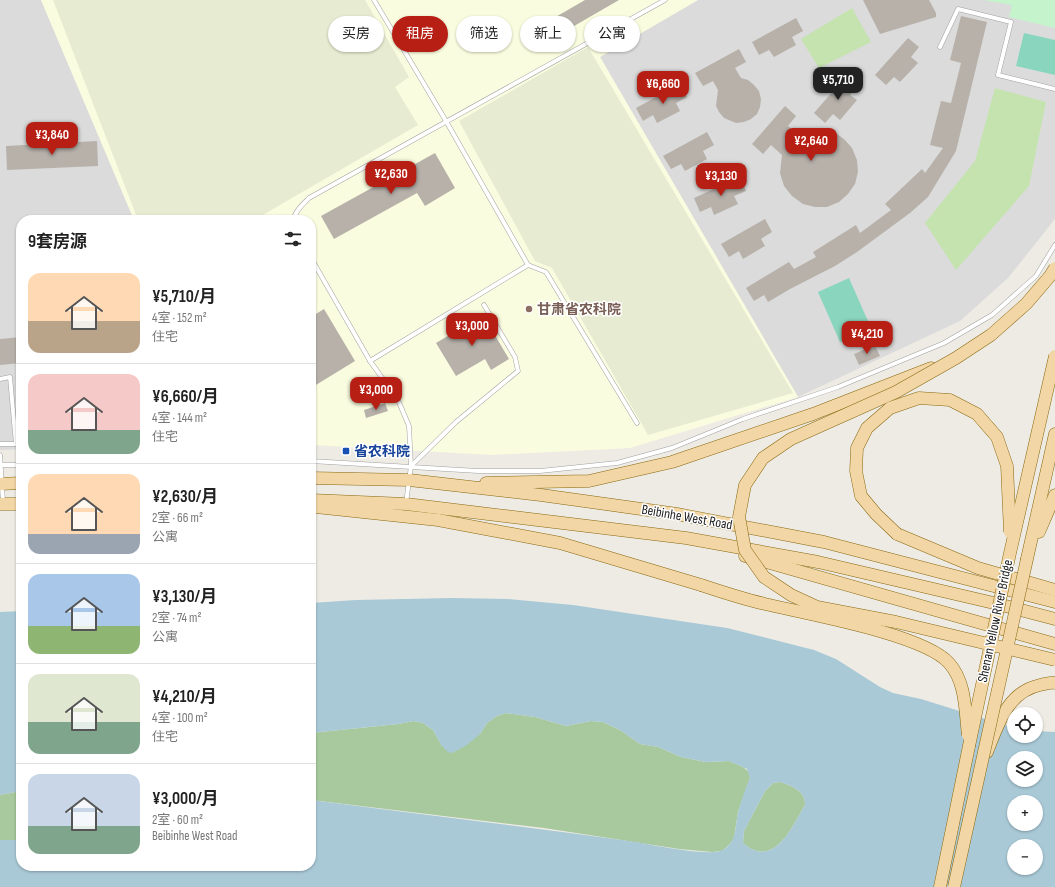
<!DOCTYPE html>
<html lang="zh">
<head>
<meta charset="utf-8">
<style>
	body { margin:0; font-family:"Sofia Sans Condensed","Noto Sans SC",sans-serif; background:#f2f2f2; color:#222; height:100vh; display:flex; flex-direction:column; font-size:15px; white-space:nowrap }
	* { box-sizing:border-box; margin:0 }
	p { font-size:13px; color:#767676 }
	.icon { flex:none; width:22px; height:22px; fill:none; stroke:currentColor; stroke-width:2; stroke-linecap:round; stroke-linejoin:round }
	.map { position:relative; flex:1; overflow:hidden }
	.panel { position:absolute; left:16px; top:215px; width:300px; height:656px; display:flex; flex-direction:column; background:#fff; border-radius:16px; box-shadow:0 1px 3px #0004 }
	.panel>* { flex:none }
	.hud { position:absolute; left:328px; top:16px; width:380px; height:36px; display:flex; gap:8px }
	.fabs { position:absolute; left:1007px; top:707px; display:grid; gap:8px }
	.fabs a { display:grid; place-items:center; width:36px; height:36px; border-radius:50%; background:#fff; box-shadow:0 1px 3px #0004; font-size:20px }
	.price { position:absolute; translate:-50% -34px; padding:0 9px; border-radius:8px; background:#b71f14; color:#fff; font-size:13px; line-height:26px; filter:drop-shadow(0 1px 2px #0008) }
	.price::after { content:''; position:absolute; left:50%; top:24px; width:12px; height:9px; margin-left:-6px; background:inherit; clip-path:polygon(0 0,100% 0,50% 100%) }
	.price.on { background:#222; color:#fff }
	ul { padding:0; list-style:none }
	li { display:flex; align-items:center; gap:12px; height:100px; padding:0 12px }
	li+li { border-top:1px solid #e0e0e0 }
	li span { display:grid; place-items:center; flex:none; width:112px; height:80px; border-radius:12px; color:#555 }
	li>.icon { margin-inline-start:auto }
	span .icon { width:48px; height:48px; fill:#fffc; stroke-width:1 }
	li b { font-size:17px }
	h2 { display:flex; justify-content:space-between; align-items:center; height:48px; padding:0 12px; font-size:17px }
	.tag { padding:0 14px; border-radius:18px; background:#fff; box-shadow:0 1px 3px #0004; font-size:14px; line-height:36px }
	.tag.on { background:#b71f14; color:#fff }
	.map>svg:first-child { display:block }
	.residential { fill:#dbdbdb }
	.education { fill:#fafcdf }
	.farmland { fill:#e7ebd1 }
	.grass { fill:#c5e3af }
	.forest { fill:#a7c99d }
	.park { fill:#c5f4cc }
	.pitch { fill:#8ad5bd }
	.water { fill:#a9c9d7; fill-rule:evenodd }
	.building { fill:#b7b1aa }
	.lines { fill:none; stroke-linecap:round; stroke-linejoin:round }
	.service-casing { stroke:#a1a1a1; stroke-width:5 }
	.primary-casing { stroke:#88680f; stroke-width:13 }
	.service { stroke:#fff; stroke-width:4 }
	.primary { stroke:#f2d6a5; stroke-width:12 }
	.primary-bridge-casing { stroke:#88680f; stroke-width:13; stroke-linecap:butt }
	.primary-bridge { stroke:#f2d6a5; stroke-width:12 }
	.education-dot { fill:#8d6e63; stroke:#fff; stroke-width:1.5 }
	.transit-dot { fill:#1a4fb4; stroke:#fff; stroke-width:1.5 }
	.labels { text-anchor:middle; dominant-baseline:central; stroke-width:3; stroke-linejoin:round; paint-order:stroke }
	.education-label { font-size:14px; font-weight:bold; fill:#785e54; stroke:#fff; text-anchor:start }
	.transit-label { font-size:14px; font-weight:bold; fill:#164399; stroke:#fff; text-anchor:start }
	.street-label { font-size:14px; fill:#1d1d1d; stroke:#fff }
</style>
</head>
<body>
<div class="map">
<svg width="1055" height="887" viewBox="0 0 1055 887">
	<rect width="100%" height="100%" fill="#eeebe4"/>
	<g class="residential">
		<polygon points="0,0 41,0 134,220 21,220 21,449 0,450"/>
		<polygon points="698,0 1055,0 1055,219 1008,278 960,321 798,397 600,57"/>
	</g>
	<polygon class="education" points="41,0 698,0 600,57 798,397 630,448 491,455 311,445 311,220 134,220"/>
	<g class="farmland">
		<polygon points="53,0 365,0 409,77 395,87 418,125 254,220 138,220"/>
		<polygon points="588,47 793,393 648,435 552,268 535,261 459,121"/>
	</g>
	<g class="grass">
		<polygon points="852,8 871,42 819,68 801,39"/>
		<polygon points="995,88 1046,102 1029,186 956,270 925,223 975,161"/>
	</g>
	<g class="forest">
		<polygon points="506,713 535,717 566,726 591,721 603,722 620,730 640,744 658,747 681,757 706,762 729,761 743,767 749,772 750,778 738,812 734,838 729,845 722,851 712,852 679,849 544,828 311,800 311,733 398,724 414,721 423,723 433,730 442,746 480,734 487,723 497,716"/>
		<path d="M 780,782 C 792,786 806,791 805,805 C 792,827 774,870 743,843 L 744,831 L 765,791 L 773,783 Z"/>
		<polygon points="21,791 21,840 0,840 0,795"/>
	</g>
	<polygon class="park" points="983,0 1055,0 1055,28 1009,17 1012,5"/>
	<g class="pitch">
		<polygon points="1024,33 1055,40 1055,75 1016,66"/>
		<polygon points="849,278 871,328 840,342 818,292"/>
	</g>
	<g class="water">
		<path d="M 453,598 L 508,599 L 573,605 L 727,628 L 814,650 L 836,659 L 880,687 L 893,693 L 921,699 L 1014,728 L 1014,736 L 1036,736 L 1036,731 L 1055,732 L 1055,887 L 0,887 L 0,840 L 21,840 L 21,866 L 311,866 L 311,800 C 419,814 528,827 636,842 C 652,845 711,857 723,850 C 737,842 735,827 738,813 C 741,801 745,789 750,778 L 747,769 L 729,761 L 706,762 L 681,757 L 658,747 L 640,744 L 620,730 L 603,722 L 591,721 L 566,726 L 535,717 L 506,713 L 497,716 L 487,723 L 480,734 L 467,745 L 452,753 L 448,752 L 442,746 L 433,730 L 423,723 L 414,721 L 398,724 L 311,733 L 311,603 L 356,600 ZM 1014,758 L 1036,758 L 1036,780 L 1014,780 ZM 780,782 C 792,786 806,791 805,805 C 792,827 774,870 743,843 L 744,831 L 765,791 L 773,783 ZM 1014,802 L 1036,802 L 1036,824 L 1014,824 ZM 1014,846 L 1036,846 L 1036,868 L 1014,868 Z"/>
		<polygon points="21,611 21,791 0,795 0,612"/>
	</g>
	<g class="building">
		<polygon points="585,0 619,0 543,44 535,29"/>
		<polygon points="863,0 929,0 936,13 936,17 880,34"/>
		<polygon points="961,16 987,22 956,151 928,197 910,213 857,252 835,266 790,289 768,302 764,295 754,301 746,288 789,262 794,269 816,257 813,252 856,225 860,233 891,210 885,204 922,169 925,173 943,148 930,145 941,101 951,103 961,63 950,60"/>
		<polygon points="796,18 803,31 792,37 796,45 774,57 769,50 759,55 752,42"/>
		<polygon points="908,38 919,47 911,57 918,63 900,82 894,77 886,85 875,75"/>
		<polygon points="739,49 746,62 735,68 741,78 748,80 754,85 759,91 761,99 760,107 757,114 751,119 744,122 736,123 724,118 719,112 716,106 718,90 713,81 703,86 695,73"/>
		<polygon points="847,75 858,85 850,95 857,100 840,120 833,114 825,123 814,113"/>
		<polygon points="680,84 687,97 676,103 680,111 657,123 653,115 643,121 636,108"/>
		<polygon points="785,106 796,116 788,126 799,136 808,131 821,130 834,132 844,139 852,148 857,160 858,172 855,184 848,194 839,202 827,207 815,207 803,204 792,196 784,186 780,173 782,155 771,145 763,154 752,144"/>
		<polygon points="707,132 714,145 703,151 707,159 685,171 681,164 671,169 663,156"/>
		<polygon points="97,141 98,166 7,170 6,146"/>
		<polygon points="435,153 455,188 425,206 417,193 334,239 321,216"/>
		<polygon points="740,177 746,191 734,196 738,204 714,215 711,207 700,212 694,198"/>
		<polygon points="765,219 772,232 761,239 765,246 743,259 739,251 729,257 721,244"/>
		<polygon points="324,309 355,361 311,388 311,317"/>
		<polygon points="483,315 509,359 491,370 485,359 456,376 436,343"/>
		<polygon points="21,337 21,363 0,365 0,339"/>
		<polygon points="875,345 880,356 859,365 854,354"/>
		<polygon points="385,403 388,411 366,418 364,410"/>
	</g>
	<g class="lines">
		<defs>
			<g id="service">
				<polyline points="940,47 958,9 1011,22 998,75 1055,89"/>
				<path d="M 294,220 C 294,212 303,204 309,198 L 665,0"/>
				<polyline points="311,258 370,361 398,400 409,426 411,466 406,503"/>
				<polyline points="528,265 546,272 637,423"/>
				<polyline points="370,361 528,265 446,121 374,0"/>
				<polyline points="0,379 10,377 16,444 0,444"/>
				<polyline points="0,455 3,502"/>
				<polyline points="311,461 478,471 540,471 617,463 672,448 743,419 838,387 944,343 992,315 1036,276 1055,245"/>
				<polyline points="0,465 21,465"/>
				<polyline points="411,466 456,422 518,371 515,357 484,305"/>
			</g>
			<g id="primary">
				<polyline points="311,478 409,480 541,495 677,514 824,542 1055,602"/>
				<polyline points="486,483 589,481 672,462 813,414 931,368"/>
				<polyline points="0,484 21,483"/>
				<polyline points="311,500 406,504 686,538 818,562 998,604 1055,619"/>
				<polyline points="0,504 21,504"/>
				<polyline points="316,507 438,520 560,543 701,585"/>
				<polyline points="1039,532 1055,495"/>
				<polyline points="897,534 978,568 1055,590"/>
				<polyline points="745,556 1055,644"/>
				<polyline points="1027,559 1055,434"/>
				<path d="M 987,752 C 998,725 1007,692 1040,685 C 1045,684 1050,682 1055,683"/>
				<polyline points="940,887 969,746"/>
			</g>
		</defs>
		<use href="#service" class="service-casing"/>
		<use href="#primary" class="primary-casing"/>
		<use href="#service" class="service"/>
		<use href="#primary" class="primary"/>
		<defs>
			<g id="primary-bridge">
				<polyline points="1055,268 1050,276 1026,304 991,335 956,358 896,392 791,439 763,458 745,485 739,517 745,550 764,577 791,595 817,607 896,622 1055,660"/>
				<polyline points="897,534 876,514 861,496 856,471 857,448 867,428 890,408 919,398 950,400 977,414 997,437 1007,466 1010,532"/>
				<path d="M 701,585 C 722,592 743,599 765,604 C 806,614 923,634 949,663 C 966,682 965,710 968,735"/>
				<polyline points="969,746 1010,553 1055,356"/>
				<polyline points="954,887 1027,559"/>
			</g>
		</defs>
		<use href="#primary-bridge" class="primary-bridge-casing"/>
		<use href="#primary-bridge" class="primary-bridge"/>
	</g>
	<circle class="education-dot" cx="529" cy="309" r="4"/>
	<rect class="transit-dot" x="342" y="447" width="8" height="8" rx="2"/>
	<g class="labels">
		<g class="education-label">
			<text x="537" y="309">甘肃省农科院</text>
		</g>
		<g class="transit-label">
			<text x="354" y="451">省农科院</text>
		</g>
		<g class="street-label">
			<text transform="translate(687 517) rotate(10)">Beibinhe West Road</text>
			<text transform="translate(995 621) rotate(-78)">Shenan Yellow River Bridge</text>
		</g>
	</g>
</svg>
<div class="fabs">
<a><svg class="icon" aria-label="locate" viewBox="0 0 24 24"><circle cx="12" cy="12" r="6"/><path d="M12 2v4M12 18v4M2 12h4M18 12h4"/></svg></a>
<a><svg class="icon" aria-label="layers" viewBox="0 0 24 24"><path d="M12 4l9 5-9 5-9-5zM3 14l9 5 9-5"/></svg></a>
<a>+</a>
<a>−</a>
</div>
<b class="price on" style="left:838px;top:101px">¥5,710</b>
<b class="price" style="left:663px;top:105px">¥6,660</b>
<b class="price" style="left:52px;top:156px">¥3,840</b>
<b class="price" style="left:811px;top:162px">¥2,640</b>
<b class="price" style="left:391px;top:195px">¥2,630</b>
<b class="price" style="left:721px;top:197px">¥3,130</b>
<b class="price" style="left:472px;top:347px">¥3,000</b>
<b class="price" style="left:867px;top:355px">¥4,210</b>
<b class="price" style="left:376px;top:411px">¥3,000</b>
<div class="hud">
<a class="tag">买房</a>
<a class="tag on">租房</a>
<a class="tag">筛选</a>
<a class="tag">新上</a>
<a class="tag">公寓</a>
</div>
<section class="panel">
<h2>9套房源<svg class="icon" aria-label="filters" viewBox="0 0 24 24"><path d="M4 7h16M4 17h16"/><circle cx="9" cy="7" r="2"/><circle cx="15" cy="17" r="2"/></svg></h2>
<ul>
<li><span style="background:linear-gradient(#ffd9b3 60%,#b9a48a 0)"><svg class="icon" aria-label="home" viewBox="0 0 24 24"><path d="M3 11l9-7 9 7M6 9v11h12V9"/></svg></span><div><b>¥5,710/月</b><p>4室 · 152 m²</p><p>住宅</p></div></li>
<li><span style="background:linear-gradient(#f6c9c9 70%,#7fa58c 0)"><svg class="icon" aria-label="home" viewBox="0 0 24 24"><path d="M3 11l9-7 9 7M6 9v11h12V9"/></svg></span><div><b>¥6,660/月</b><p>4室 · 144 m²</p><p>住宅</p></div></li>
<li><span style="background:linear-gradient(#ffd9b3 75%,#9aa5b1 0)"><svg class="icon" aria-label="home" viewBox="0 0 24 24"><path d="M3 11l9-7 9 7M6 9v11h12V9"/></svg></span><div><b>¥2,630/月</b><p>2室 · 66 m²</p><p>公寓</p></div></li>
<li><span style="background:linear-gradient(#a9c7e8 65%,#8fb573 0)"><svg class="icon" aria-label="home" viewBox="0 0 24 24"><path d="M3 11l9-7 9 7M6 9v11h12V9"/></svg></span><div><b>¥3,130/月</b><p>2室 · 74 m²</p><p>公寓</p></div></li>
<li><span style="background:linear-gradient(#dfe7d0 60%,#7fa58c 0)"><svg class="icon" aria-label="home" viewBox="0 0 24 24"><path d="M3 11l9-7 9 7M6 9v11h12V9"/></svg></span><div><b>¥4,210/月</b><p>4室 · 100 m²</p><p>住宅</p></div></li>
<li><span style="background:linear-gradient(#c9d6e8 65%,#7fa58c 0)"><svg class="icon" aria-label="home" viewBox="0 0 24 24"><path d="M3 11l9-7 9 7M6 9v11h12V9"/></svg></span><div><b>¥3,000/月</b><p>2室 · 60 m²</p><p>Beibinhe West Road</p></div></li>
</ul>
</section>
</div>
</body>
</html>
